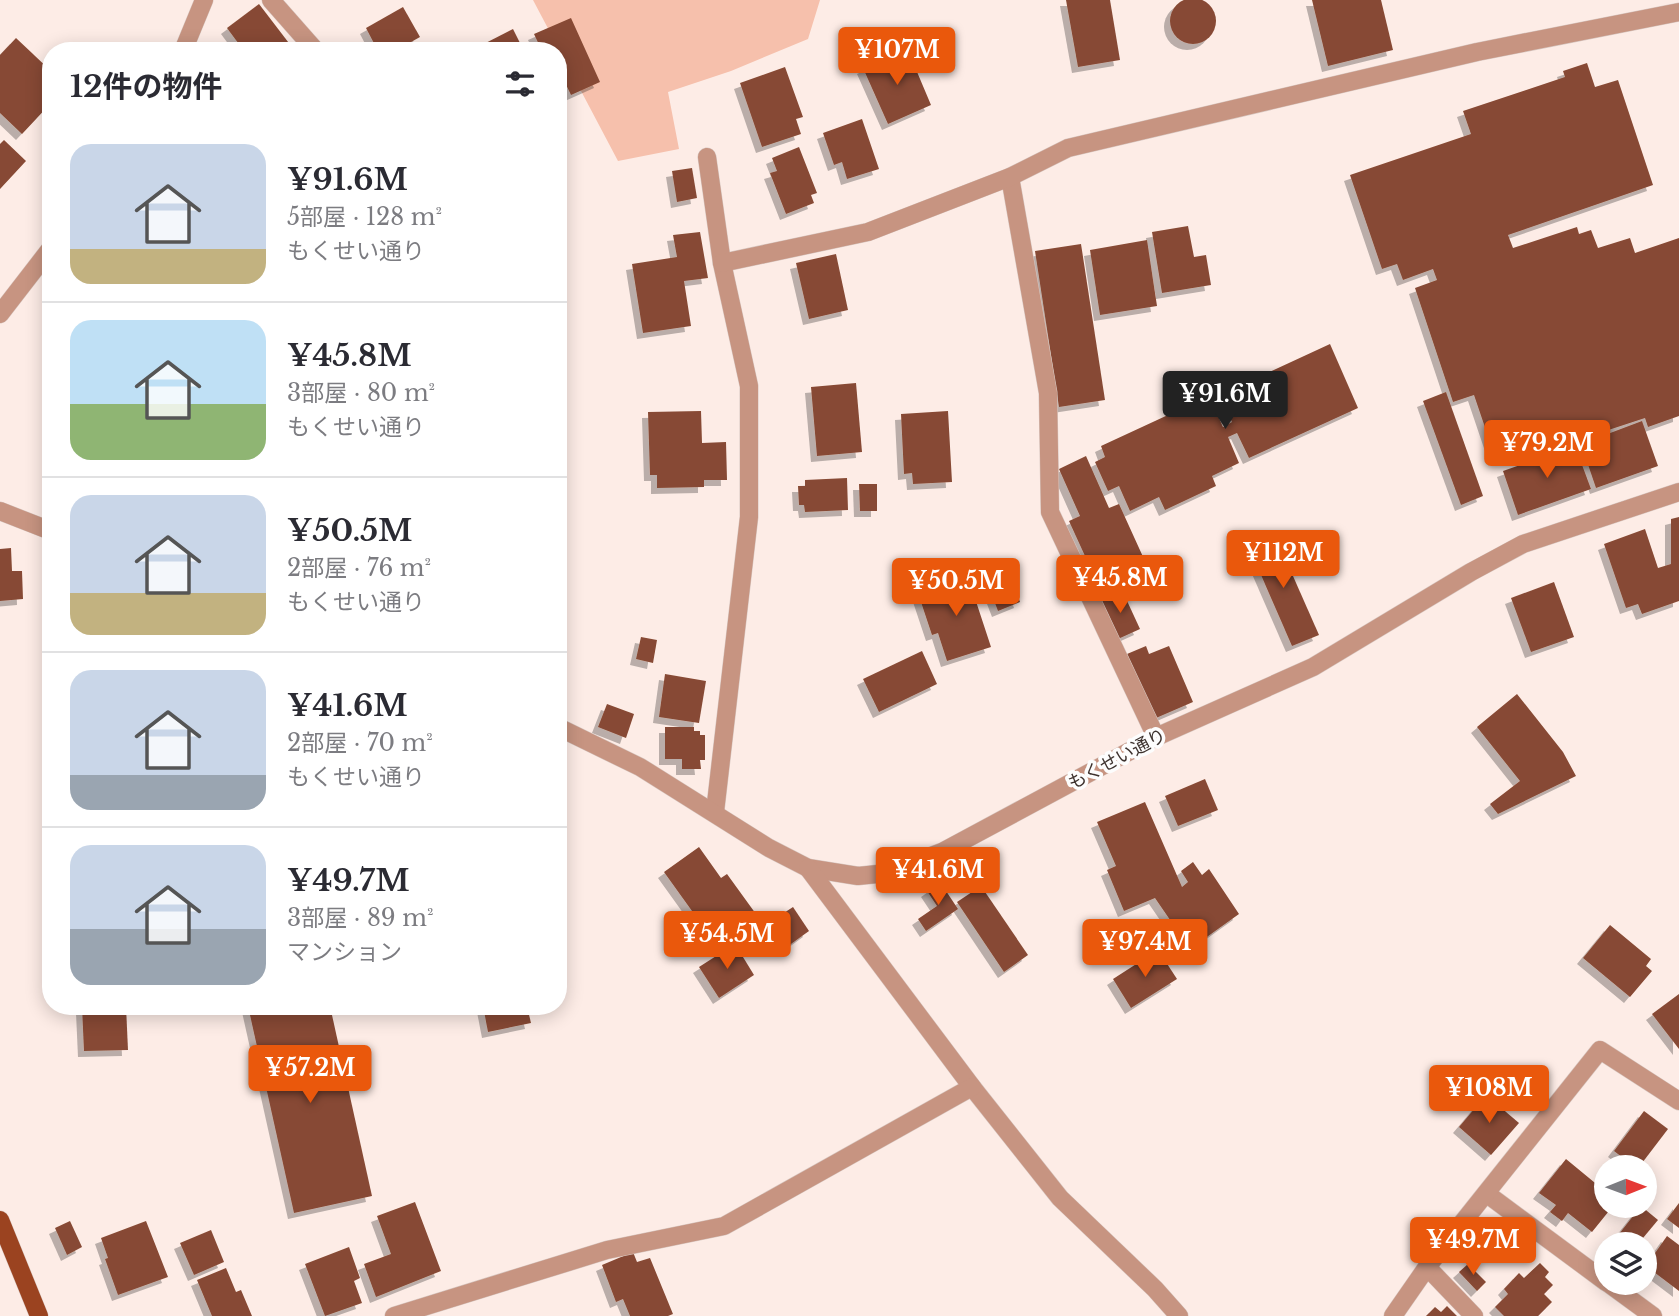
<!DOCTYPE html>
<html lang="ja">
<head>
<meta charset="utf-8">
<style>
	body { margin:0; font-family:"Libre Baskerville","Noto Sans JP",serif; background:#f2f2f3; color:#2b2b33; height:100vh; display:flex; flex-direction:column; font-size:26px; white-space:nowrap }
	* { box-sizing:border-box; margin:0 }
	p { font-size:23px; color:#7c7c81 }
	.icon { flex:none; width:38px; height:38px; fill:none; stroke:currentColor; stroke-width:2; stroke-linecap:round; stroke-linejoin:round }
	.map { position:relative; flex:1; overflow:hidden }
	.details { position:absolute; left:42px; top:42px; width:525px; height:973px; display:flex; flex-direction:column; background:#fff; border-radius:28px; box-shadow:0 4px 18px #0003 }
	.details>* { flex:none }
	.needle { width:46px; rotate:89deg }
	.buttons { position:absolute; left:1594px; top:1155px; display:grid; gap:14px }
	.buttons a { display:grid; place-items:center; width:63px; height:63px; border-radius:50%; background:#fff; box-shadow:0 4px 18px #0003; font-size:35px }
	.price { position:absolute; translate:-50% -60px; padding:0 16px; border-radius:7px; background:#ea580c; color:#fff; font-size:23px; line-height:46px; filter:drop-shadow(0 2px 4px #0008) }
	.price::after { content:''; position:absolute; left:50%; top:42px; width:21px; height:16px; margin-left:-10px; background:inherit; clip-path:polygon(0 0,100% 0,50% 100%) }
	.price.active { background:#222; color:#fff }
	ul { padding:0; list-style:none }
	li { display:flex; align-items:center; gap:21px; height:175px; padding:0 28px }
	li+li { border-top:2px solid #e1e1e2 }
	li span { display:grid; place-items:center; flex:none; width:196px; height:140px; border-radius:21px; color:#555 }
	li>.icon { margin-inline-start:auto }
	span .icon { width:84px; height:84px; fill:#fffc; stroke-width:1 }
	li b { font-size:30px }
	h2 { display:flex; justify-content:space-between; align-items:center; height:84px; padding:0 28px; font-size:30px }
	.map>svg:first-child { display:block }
	.green { fill:#f6c0ac }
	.building { fill:#874a34; filter:url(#shadow) }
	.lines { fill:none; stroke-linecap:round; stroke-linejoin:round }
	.minor-casing { stroke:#d7c7c1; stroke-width:19 }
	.major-casing { stroke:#d7c7c1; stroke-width:19 }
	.minor { stroke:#c79481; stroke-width:18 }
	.major { stroke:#9b4320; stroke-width:18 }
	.labels { text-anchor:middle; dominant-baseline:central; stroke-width:7; stroke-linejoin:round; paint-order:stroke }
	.street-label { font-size:18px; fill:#3d322e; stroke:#fdfdfd }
</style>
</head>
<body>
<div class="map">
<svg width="1679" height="1316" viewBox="0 0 1679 1316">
	<defs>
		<filter id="shadow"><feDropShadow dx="-6" dy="6" stdDeviation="0" flood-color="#0004"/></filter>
	</defs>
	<rect width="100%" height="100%" fill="#fdece6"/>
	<polygon class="green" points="533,0 820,0 808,39 731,71 668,92 679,149 618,161"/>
	<g class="building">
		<circle cx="1193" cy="21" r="23"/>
		<polygon points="1066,0 1110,0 1120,60 1078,67"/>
		<polygon points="1312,0 1381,0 1393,50 1328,66"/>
		<polygon points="259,4 295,51 244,51 227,28"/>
		<polygon points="403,7 420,37 395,51 378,51 366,28"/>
		<polygon points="571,18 600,82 571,95 558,68 558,51 542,51 534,34"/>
		<polygon points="513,29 524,51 470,51"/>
		<polygon points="16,38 51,71 51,103 22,134 0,113 0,55"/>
		<polygon points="900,51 906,63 912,60 931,105 888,124 863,68"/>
		<polygon points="1587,63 1595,87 1618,80 1653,185 1508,235 1513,248 1577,227 1579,234 1591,230 1598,248 1630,238 1635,253 1679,238 1679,416 1648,427 1645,418 1572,442 1567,429 1494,454 1474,395 1453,402 1415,288 1437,280 1433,269 1403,280 1397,264 1382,269 1350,175 1471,134 1463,111 1565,77 1563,71"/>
		<polygon points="785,67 803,117 796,119 801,134 762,147 740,83"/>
		<polygon points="862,119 879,169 847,179 842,162 834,165 823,133"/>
		<polygon points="4,140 26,161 0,189 0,144"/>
		<polygon points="799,147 817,193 811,195 814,203 786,214 770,173 777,171 772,158"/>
		<polygon points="692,168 697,198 677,202 672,171"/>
		<polygon points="1188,226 1194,257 1206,255 1211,285 1162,293 1152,232"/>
		<polygon points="700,232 708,278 684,281 691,326 643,333 632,264 677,257 673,235"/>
		<polygon points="1147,240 1157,306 1100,315 1090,250"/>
		<polygon points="1081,244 1105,400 1059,407 1035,251"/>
		<polygon points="836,254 848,310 809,319 796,263"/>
		<polygon points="1330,344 1358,408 1249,458 1237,433 1228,437 1239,463 1212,476 1216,486 1165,510 1159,497 1130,511 1119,486 1108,491 1095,462 1105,457 1101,446 1209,396 1223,427 1232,422 1220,395"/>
		<polygon points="856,383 862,452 817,456 811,387"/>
		<polygon points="1446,392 1483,496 1461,505 1423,401"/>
		<polygon points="701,411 702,443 726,442 727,480 704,480 704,487 657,488 657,475 650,475 648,412"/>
		<polygon points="948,411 952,482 913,484 912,473 904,474 901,414"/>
		<polygon points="1642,421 1658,466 1596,488 1581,444"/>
		<polygon points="1575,446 1591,489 1518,515 1503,471"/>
		<polygon points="1086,456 1109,508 1119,504 1149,570 1101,591 1069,521 1080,516 1059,469"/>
		<polygon points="847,478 848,510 805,512 804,505 799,505 798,486 805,486 805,480"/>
		<polygon points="859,484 877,484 877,511 860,511"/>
		<polygon points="1679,517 1679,601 1642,614 1638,604 1626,608 1604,544 1645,529 1658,568 1671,564 1671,519"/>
		<polygon points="1274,533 1319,635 1292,646 1248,545"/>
		<polygon points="11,548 12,571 22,571 23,599 0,601 0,549"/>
		<polygon points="1008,568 1020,602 998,611 985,577"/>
		<polygon points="967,574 991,647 947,661 938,633 932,635 919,596 939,590 937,584"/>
		<polygon points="1554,582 1574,637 1531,652 1511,598"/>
		<polygon points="1122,590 1140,629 1118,639 1101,600"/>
		<polygon points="641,637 657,640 653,663 636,659"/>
		<polygon points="1146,646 1149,654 1169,646 1193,702 1156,718 1127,654"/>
		<polygon points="922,651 937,684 879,712 863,679"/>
		<polygon points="665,674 706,681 699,723 659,717"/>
		<polygon points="1517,694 1563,752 1576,776 1498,814 1490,804 1520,781 1477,727"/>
		<polygon points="607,704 634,714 626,738 598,727"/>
		<polygon points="665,727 694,727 694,731 700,731 700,735 705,735 705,760 700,760 701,769 682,769 682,759 665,759"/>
		<polygon points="1205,779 1218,810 1178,826 1165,796"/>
		<polygon points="1145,802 1182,887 1188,882 1181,871 1193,862 1202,875 1209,869 1239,914 1190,949 1155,898 1124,911 1107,870 1116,866 1097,822"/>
		<polygon points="699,847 721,878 727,874 761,921 720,950 664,872"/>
		<polygon points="940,882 958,909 926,931 918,919 937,906 927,891"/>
		<polygon points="981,886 1028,955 1004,972 957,902"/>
		<polygon points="793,907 809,931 784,949 767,924"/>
		<polygon points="1610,925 1651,959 1646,966 1652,971 1630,997 1583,958"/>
		<polygon points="735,944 754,975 719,998 699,967"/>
		<polygon points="1158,950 1177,979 1131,1008 1113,979"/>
		<polygon points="1679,994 1679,1049 1652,1014"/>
		<polygon points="126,1006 128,1050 84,1051 82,1007"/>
		<polygon points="248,1006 330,1006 372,1196 294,1213"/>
		<polygon points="483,1006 527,1006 531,1023 488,1032"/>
		<polygon points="1486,1095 1519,1123 1491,1155 1459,1127"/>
		<polygon points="1644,1111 1668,1129 1639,1167 1635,1167 1614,1151"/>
		<polygon points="1566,1159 1606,1192 1606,1206 1613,1206 1592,1232 1568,1213 1562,1221 1550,1212 1556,1205 1539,1193"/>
		<polygon points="415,1202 441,1271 376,1297 364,1264 391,1254 377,1216"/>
		<polygon points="1679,1203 1679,1228 1667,1219"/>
		<polygon points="1641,1206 1658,1220 1638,1244 1632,1244 1619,1234"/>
		<polygon points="70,1221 82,1247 67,1255 55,1228"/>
		<polygon points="146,1221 168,1277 118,1295 105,1259 108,1258 101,1238"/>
		<polygon points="211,1230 224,1262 194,1275 180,1243"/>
		<polygon points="1667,1236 1679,1245 1679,1291 1646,1266"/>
		<polygon points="349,1247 360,1278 354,1281 362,1303 325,1316 305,1264"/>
		<polygon points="633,1252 637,1262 650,1258 673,1314 668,1316 630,1316 623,1299 616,1302 602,1265"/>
		<polygon points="1540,1263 1549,1272 1545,1277 1553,1285 1544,1294 1552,1302 1538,1316 1504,1316 1495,1307 1508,1294 1504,1289 1519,1273 1524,1278"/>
		<polygon points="1468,1264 1486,1282 1477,1291 1459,1272"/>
		<polygon points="226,1268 236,1292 241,1290 252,1316 212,1316 197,1280"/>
		<polygon points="1447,1306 1457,1316 1426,1316 1435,1307 1441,1312"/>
	</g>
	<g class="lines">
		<defs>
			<g id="minor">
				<polyline points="271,0 316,51"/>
				<polyline points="183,51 204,0"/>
				<polyline points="707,157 722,263 749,386 749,517 715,812"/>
				<polyline points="1010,177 1048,393 1050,512 1156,737"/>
				<polyline points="722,263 868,232 1010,177 1068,148 1477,52 1679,12"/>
				<polyline points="0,314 51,248"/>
				<polyline points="0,511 51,531"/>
				<polyline points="558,727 640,767 769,848 808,868 858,876 887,873 942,852 1156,737 1313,667 1471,572 1523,544 1679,492"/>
				<polyline points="808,868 972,1087 1060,1198 1155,1289 1179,1316"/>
				<polyline points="1487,1194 1606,1282"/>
				<polyline points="1427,1267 1474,1316"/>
				<polyline points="1608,1283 1653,1316"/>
				<polyline points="394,1316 607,1250 724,1226 972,1087"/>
				<polyline points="1393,1316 1427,1267 1600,1050 1679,1101"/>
			</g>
			<polyline id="major" points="0,1220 39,1316"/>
		</defs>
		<use href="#minor" class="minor-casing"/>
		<use href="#major" class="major-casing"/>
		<use href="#minor" class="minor"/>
		<use href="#major" class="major"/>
	</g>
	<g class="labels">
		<g class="street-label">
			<text transform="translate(1117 759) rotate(-28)">もくせい通り</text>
		</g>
	</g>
</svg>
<div class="buttons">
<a><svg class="needle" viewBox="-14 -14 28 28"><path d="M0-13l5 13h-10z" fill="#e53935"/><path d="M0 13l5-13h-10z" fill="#7c7c81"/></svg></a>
<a><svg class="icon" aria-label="layers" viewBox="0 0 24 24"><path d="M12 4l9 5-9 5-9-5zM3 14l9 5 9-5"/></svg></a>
</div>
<b class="price" style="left:897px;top:87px">¥107M</b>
<b class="price active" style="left:1225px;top:431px">¥91.6M</b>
<b class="price" style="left:1547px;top:480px">¥79.2M</b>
<b class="price" style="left:1283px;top:590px">¥112M</b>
<b class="price" style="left:1120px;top:615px">¥45.8M</b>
<b class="price" style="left:956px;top:618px">¥50.5M</b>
<b class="price" style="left:938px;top:907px">¥41.6M</b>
<b class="price" style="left:727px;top:971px">¥54.5M</b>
<b class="price" style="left:1145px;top:979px">¥97.4M</b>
<b class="price" style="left:310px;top:1105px">¥57.2M</b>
<b class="price" style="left:1489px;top:1125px">¥108M</b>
<b class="price" style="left:1473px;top:1277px">¥49.7M</b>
<section class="details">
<h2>12件の物件<svg class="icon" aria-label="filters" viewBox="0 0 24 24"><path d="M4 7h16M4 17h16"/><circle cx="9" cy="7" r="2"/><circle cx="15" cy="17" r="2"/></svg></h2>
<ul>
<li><span style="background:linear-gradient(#c9d6e8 75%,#c2b280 0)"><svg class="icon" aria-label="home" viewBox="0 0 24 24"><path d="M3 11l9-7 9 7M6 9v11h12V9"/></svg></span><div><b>¥91.6M</b><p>5部屋 · 128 m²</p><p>もくせい通り</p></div></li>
<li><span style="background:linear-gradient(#bfe0f5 60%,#8fb573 0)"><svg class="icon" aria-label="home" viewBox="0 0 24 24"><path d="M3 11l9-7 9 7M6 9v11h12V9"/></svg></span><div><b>¥45.8M</b><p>3部屋 · 80 m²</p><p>もくせい通り</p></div></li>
<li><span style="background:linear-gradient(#c9d6e8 70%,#c2b280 0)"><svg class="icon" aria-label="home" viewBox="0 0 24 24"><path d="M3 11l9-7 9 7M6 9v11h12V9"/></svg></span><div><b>¥50.5M</b><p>2部屋 · 76 m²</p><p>もくせい通り</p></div></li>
<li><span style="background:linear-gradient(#c9d6e8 75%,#9aa5b1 0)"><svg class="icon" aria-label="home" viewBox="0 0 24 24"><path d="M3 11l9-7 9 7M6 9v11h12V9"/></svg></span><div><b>¥41.6M</b><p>2部屋 · 70 m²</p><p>もくせい通り</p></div></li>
<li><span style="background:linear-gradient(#c9d6e8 60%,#9aa5b1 0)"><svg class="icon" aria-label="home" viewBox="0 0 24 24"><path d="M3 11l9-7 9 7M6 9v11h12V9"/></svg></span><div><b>¥49.7M</b><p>3部屋 · 89 m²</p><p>マンション</p></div></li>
</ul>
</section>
</div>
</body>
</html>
